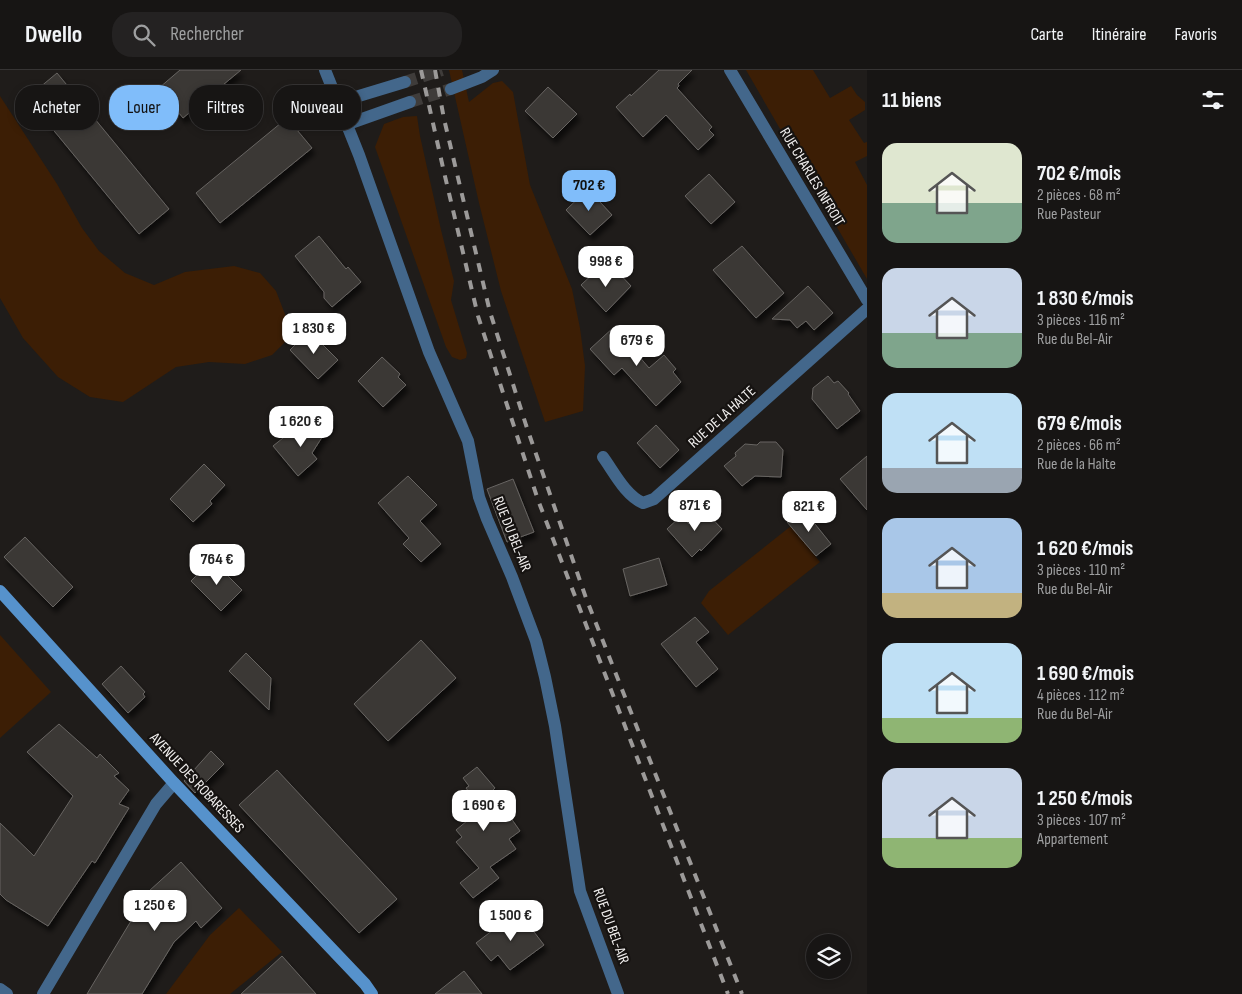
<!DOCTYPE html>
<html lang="fr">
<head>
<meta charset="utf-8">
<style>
	body { margin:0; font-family:"Sofia Sans Condensed",sans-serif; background:#242222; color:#f1f3f6; height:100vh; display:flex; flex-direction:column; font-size:19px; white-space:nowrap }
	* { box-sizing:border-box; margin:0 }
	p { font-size:16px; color:#9e9fa0 }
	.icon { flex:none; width:28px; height:28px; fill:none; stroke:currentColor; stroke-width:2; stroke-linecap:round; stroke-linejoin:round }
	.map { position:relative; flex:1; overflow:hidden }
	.panel { display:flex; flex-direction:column; background:#171514; width:375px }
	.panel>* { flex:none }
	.top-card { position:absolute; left:15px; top:15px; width:475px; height:45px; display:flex; gap:10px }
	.buttons { position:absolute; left:806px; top:864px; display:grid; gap:10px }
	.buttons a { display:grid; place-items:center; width:45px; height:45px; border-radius:50%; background:#171514; box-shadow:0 2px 8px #0003,0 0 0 1px #363434; font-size:25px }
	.price { position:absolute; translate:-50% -42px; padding:0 11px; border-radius:10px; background:#fff; color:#222; font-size:16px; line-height:32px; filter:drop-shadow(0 1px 2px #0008) }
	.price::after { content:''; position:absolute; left:50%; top:30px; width:15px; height:11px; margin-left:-8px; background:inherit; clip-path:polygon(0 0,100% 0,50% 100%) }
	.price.active { background:#80bdfa; color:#111 }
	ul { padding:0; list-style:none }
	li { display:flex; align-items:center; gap:15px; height:125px; padding:0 15px }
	li span { display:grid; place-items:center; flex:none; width:140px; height:100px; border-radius:15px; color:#555 }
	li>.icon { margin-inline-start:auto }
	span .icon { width:60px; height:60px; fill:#fffc; stroke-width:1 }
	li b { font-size:21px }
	h2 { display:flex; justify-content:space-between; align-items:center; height:60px; padding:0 15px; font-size:21px }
	.chip { padding:0 18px; border-radius:20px; background:#171514; box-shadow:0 2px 8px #0003,0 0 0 1px #363434; font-size:18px; line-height:45px }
	.chip.active { background:#80bdfa; color:#111 }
	header { display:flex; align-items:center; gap:30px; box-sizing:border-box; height:70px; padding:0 25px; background:#171514; border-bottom:1px solid #363434 }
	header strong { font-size:24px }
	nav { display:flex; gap:28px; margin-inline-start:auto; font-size:18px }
	.search { width:350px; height:45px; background:#242222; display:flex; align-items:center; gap:12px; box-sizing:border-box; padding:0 18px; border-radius:20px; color:#9e9fa0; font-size:19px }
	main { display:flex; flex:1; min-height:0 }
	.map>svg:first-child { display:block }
	.green { fill:#3c1e05 }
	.building { fill:#3a3735; stroke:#686562; filter:url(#shadow) }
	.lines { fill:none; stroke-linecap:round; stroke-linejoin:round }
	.street-tunnel { stroke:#3f3c3a; stroke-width:12; stroke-dasharray:12 6; stroke-linecap:butt }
	.street { stroke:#43678b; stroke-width:12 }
	.secondary { stroke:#5692cc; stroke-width:12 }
	.rail { stroke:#9c9a99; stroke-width:4; stroke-dasharray:9 9; stroke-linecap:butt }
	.labels { text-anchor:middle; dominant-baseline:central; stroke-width:4.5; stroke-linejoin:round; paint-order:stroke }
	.street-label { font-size:15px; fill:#f2f0ef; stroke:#161311 }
</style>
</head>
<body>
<header>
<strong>Dwello</strong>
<div class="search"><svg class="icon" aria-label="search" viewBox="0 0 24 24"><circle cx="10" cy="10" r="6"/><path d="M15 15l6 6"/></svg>Rechercher</div>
<nav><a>Carte</a><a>Itinéraire</a><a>Favoris</a></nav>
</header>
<main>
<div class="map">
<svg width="867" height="924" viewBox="0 0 867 924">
	<defs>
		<filter id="shadow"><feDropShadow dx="3" dy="5.5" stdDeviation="2.5" flood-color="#0009"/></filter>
	</defs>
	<rect width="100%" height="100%" fill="#1f1c1a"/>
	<g class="green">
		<polygon points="449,0 462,0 469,32 493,13 502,11 513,22 530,115 572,219 580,258 585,296 583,341 545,352 501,221 479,133"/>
		<polygon points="746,0 813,0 830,28 851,16 857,25 865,32 865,40 849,50 864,73 867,72 867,86 855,92 867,115 867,209"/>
		<polygon points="0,26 57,114 82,158 99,181 125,203 154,215 185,202 234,196 260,203 276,221 288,252 287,270 272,285 245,294 209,292 176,297 123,332 90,327 58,307 23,268 0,228"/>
		<polygon points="417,46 420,66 441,160 454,211 451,230 467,283 466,288 460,290 452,287 446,277 375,77 384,54 403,47"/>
		<polygon points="791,456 820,492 728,565 701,533 709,521"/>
		<polygon points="0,565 51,622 0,668"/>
		<polygon points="239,838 282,882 230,924 166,924 210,865"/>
	</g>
	<g class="building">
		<polygon points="180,0 241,0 183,48 159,18"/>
		<polygon points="659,0 692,0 678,14 679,16 677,18 712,57 709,60 714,65 698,80 666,45 643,67 616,37 630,24 631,26"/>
		<polygon points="57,3 169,139 139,164 27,28"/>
		<polygon points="548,17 577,44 553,68 525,41"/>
		<polygon points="287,48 312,78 220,153 196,123"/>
		<polygon points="709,104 735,132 711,154 685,126"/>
		<polygon points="588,119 612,145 590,165 566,140"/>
		<polygon points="319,166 346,199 348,197 361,212 332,237 324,228 324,222 295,186"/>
		<polygon points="742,176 784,223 756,248 713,200"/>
		<polygon points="614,198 631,216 606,242 581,215 596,201 603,208"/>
		<polygon points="808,216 833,243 814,260 806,251 797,258 790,250 772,249"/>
		<polygon points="614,257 649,298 664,285 676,299 673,302 681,312 656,336 622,298 614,305 590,279"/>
		<polygon points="309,261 338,290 318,309 290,280"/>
		<polygon points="382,287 400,304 398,307 406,315 383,337 358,311"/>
		<polygon points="828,306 834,313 838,311 849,323 848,324 860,341 837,359 812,329 813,318"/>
		<polygon points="330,347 333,350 312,383 317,389 298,406 273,376 293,360 302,370"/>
		<polygon points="656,355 679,380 660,398 637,373"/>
		<polygon points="760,372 776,372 783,380 781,407 755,406 742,416 724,396 736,386 735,383 745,374 757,375"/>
		<polygon points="867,386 867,440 840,409"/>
		<polygon points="204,394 225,415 210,431 212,434 193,452 170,429"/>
		<polygon points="408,406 437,435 420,451 441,474 421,492 403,474 409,468 378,433"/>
		<polygon points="513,409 534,462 507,472 487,419"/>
		<polygon points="803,439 831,474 816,486 787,452"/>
		<polygon points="704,440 722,459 701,481 700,479 692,487 667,459 681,446 689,454"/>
		<polygon points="25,467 73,517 53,537 4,487"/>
		<polygon points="659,488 667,515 630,526 623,499"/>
		<polygon points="212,490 242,520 221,541 191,511"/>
		<polygon points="695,547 709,562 696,572 718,599 696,617 661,574"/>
		<polygon points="421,570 456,608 388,671 354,634"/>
		<polygon points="246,583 271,608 269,640 229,601"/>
		<polygon points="121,596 145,622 143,624 145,627 128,643 102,614"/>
		<polygon points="59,654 97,688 100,684 119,703 114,706 129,720 119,734 129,738 95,793 92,791 48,856 6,830 0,824 0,753 34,786 73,726 27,682"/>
		<polygon points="211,681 224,694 195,723 184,711"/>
		<polygon points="477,697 495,718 492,721 520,761 509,769 516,779 490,797 499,808 473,828 460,813 479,798 456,772 462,767 456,760 473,746 459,730 469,722 466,718 469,716 463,708"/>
		<polygon points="277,700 397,829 359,863 239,735"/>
		<polygon points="181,792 222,838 201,858 196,851 174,872 142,924 87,924 149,821"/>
		<polygon points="518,841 544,875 510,900 498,885 491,891 476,873"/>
		<polygon points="282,886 316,924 241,924"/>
		<polygon points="464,901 482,924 435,924"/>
	</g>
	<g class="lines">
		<g class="street-tunnel">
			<polyline points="405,12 442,0"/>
			<polyline points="410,32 451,19"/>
		</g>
		<g class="street">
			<polyline points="325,0 359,85 429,282 468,371 479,427 487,449 512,507 536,571 545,607 555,656 580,821 618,924"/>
			<polyline points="730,0 867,230"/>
			<polyline points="451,19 482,7 493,0"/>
			<polyline points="339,32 405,12"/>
			<polyline points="348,54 410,32"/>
			<path d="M 603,387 C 614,402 625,425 643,433 L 654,429 L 867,239"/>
			<polyline points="0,919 7,924"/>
			<polyline points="43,924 156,734 174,713"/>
		</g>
		<polyline class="secondary" points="0,521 174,713 365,914 372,924"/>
		<g class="rail">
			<polyline points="421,0 444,102 478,246 538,430 728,924"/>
			<polyline points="435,0 444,49 490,242 526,355 586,528 742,924"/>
		</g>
	</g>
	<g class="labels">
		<g class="street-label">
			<text transform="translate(812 107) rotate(59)">RUE CHARLES INFROIT</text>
			<text transform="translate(722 347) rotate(-42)">RUE DE LA HALTE</text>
			<text transform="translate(512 464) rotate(68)">RUE DU BEL-AIR</text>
			<text transform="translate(197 713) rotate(47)">AVENUE DES ROBARESSES</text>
			<text transform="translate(611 856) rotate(70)">RUE DU BEL-AIR</text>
		</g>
	</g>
</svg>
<div class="buttons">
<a><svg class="icon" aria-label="layers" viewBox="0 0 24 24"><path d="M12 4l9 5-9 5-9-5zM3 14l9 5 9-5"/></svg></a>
</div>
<b class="price active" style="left:589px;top:142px">702 €</b>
<b class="price" style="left:606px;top:218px">998 €</b>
<b class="price" style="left:314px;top:285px">1 830 €</b>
<b class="price" style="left:637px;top:297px">679 €</b>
<b class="price" style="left:301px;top:378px">1 620 €</b>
<b class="price" style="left:695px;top:462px">871 €</b>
<b class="price" style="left:809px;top:463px">821 €</b>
<b class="price" style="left:217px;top:516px">764 €</b>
<b class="price" style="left:484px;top:762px">1 690 €</b>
<b class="price" style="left:155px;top:862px">1 250 €</b>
<b class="price" style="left:511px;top:872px">1 500 €</b>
<div class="top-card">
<a class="chip">Acheter</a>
<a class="chip active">Louer</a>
<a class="chip">Filtres</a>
<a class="chip">Nouveau</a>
</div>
</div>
<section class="panel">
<h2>11 biens<svg class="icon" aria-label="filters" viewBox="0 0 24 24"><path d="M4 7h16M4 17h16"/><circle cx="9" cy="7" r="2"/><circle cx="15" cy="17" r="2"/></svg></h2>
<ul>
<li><span style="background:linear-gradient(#dfe7d0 60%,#7fa58c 0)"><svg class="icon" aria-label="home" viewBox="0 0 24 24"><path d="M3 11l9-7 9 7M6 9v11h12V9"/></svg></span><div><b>702 €/mois</b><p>2 pièces · 68 m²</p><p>Rue Pasteur</p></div></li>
<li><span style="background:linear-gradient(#c9d6e8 65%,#7fa58c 0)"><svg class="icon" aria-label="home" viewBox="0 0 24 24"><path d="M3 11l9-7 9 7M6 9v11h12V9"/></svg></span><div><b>1 830 €/mois</b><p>3 pièces · 116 m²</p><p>Rue du Bel-Air</p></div></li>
<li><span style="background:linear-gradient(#bfe0f5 75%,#9aa5b1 0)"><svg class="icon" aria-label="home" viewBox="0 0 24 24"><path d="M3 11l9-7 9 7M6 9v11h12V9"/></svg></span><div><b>679 €/mois</b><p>2 pièces · 66 m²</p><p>Rue de la Halte</p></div></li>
<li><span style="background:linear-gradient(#a9c7e8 75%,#c2b280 0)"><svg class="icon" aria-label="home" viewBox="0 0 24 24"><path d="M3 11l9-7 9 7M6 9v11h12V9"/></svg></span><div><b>1 620 €/mois</b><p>3 pièces · 110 m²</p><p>Rue du Bel-Air</p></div></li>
<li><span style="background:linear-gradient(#bfe0f5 75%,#8fb573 0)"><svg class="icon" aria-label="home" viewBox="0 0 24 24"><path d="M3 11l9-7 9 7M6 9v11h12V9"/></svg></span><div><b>1 690 €/mois</b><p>4 pièces · 112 m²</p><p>Rue du Bel-Air</p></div></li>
<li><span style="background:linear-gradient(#c9d6e8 70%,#8fb573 0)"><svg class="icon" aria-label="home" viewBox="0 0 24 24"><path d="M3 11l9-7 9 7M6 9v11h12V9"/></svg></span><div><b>1 250 €/mois</b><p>3 pièces · 107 m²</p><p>Appartement</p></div></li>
</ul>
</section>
</main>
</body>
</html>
